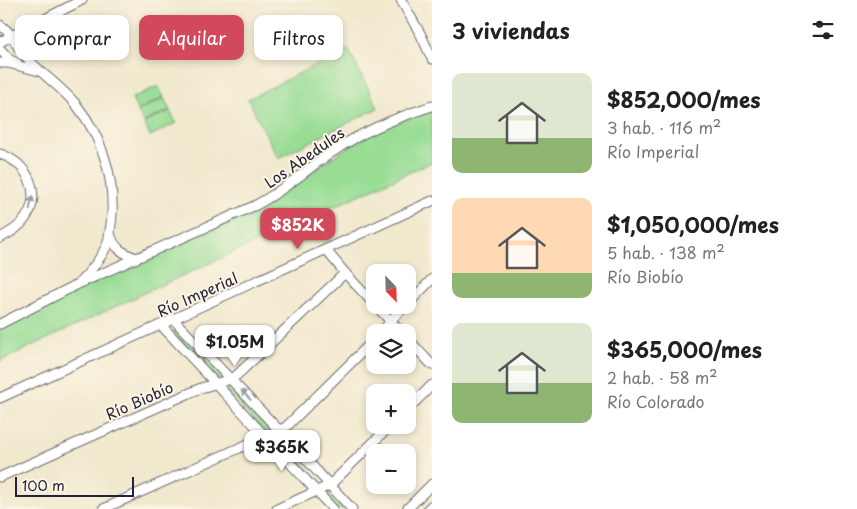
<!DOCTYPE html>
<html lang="es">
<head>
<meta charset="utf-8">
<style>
	body { margin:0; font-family:"Playpen Sans",sans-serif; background:#f2f2f2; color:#222; height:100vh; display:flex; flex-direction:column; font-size:19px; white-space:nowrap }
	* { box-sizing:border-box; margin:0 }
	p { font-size:16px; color:#767676 }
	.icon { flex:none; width:28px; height:28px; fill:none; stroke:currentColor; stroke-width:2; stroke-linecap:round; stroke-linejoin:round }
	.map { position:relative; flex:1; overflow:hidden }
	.side { display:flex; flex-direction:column; background:#fff; width:425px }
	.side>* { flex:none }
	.banner { position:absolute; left:15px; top:15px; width:341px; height:45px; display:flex; gap:10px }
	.needle { width:32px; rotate:157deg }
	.tools { position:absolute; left:366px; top:264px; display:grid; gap:10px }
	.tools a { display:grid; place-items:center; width:50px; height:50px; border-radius:10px; background:#fff; box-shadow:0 2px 8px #0003; font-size:25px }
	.scale { position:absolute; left:15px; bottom:12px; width:119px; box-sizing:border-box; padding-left:5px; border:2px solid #22223b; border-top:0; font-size:14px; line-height:18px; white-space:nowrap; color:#22223b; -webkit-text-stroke:4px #fcf5e5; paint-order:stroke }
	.price { position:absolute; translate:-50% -42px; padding:0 11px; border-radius:10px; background:#fff; color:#222; font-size:16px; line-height:32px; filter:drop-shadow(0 1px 2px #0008) }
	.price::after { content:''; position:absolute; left:50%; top:30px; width:15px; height:11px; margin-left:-8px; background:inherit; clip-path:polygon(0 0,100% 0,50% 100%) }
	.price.selected { background:#d1495b; color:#fff }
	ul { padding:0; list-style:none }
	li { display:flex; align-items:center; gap:15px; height:125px; padding:0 20px }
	li span { display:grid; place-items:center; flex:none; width:140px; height:100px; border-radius:10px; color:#555 }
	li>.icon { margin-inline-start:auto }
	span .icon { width:60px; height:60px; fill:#fffc; stroke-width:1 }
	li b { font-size:21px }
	h2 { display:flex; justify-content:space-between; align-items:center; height:60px; padding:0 20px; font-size:21px }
	.tag { padding:0 18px; border-radius:10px; background:#fff; box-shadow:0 2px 8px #0003; font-size:18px; line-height:45px }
	.tag.selected { background:#d1495b; color:#fff }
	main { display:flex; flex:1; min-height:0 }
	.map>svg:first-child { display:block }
	.grass { fill:url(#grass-dots); stroke:#5e8068 }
	.park { fill:#99dd95; stroke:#5e8068 }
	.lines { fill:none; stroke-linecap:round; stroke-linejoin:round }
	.minor-casing { stroke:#6a686e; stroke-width:11 }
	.minor { stroke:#fff; stroke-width:9 }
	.oneway { fill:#9c9ca7 }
	.labels { text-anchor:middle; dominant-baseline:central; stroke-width:4; stroke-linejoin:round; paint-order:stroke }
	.street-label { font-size:15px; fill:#22223b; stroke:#fcf5e5 }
</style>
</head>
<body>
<main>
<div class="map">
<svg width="432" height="509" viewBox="0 0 432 509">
	<defs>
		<pattern id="grass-dots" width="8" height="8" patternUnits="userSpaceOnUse" patternTransform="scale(1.25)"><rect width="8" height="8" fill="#99dd95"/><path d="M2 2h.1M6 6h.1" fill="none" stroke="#84bd81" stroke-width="1.8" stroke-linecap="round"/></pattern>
	</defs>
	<rect width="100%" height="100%" fill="#fcf5e5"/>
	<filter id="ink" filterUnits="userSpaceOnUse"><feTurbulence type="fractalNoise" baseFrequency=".02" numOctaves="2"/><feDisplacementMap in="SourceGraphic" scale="10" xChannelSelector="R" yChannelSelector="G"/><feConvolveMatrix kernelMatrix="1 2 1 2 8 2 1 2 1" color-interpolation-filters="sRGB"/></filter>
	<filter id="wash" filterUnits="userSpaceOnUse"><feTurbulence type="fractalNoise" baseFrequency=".0096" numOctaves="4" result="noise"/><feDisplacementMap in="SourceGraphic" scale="20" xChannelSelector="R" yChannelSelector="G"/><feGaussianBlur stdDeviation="1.12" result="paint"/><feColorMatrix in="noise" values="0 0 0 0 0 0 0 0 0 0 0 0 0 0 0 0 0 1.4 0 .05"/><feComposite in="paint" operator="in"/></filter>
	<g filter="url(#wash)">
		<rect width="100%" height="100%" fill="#f1e9ce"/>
		<polygon class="grass" points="179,329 345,509 336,509 172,332"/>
		<g class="park">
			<polygon points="348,49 378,108 278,158 248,99"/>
			<polygon points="158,86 164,97 137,110 132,98"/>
			<polygon points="164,98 170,110 143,122 138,111"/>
			<polygon points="432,110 432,162 155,288 0,361 0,329 77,290 256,210 267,204 298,183 337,154 372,133 387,126"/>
			<polygon points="170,111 176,123 150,136 144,123"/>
		</g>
	</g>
	<g filter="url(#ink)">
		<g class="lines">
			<defs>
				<g id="minor">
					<polyline points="401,0 421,35 432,59"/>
					<path d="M 0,25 C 4,28 8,31 11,35 C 14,39 16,44 19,48 C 22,52 26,56 29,60 C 45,77 64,89 78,107 C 102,138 114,176 112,215 C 111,225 110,236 107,245 C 101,258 90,272 80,282"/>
					<polyline points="0,42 82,0"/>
					<polyline points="0,49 10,60 17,63"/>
					<polyline points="0,63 8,63 39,71"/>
					<path d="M 0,154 C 28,163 43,194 25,219 C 19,228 9,233 0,238"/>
					<path d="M 110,233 C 113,248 124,254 137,258"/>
					<polyline points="326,250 345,273 375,305"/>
					<polyline points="408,304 432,279"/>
					<polyline points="375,305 401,332"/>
					<polyline points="174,320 279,430 352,509"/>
					<path d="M 0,324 L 76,285 L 254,206 C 284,191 306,169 334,151 C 364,130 398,117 432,106"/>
					<polyline points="161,325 333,509"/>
					<polyline points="382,332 392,319 406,305"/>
					<polyline points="408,339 432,365"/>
					<polyline points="0,398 432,201"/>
					<polyline points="408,409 432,385"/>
					<polyline points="0,477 201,388 231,379 237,375 345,273"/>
					<polyline points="103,509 286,427 375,339"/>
					<polyline points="277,509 330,485 391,425"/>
					<polyline points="407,509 432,484"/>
					<polyline points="428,509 432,505"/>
				</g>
			</defs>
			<use href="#minor" class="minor-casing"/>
			<use href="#minor" class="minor"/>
		</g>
		<defs><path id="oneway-solid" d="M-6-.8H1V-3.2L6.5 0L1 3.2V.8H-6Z" transform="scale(1.25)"/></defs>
		<g class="oneway">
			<use href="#oneway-solid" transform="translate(31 203) rotate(-78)"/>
			<use href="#oneway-solid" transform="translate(246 395) rotate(-133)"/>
		</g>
	</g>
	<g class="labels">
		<g class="street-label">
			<text transform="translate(304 157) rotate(-35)">Los Abedules</text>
			<text transform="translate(197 294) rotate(-24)">Río Imperial</text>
			<text transform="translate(139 400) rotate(-24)">Río Biobío</text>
		</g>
	</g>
</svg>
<div class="tools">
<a><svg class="needle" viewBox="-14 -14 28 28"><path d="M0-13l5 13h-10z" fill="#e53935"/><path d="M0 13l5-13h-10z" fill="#767676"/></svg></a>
<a><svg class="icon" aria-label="layers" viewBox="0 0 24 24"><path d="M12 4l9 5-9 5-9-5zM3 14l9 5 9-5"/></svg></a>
<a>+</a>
<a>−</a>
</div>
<div class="scale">100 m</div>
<b class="price selected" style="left:298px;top:250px">$852K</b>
<b class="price" style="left:235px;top:367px">$1.05M</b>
<b class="price" style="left:282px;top:472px">$365K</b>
<div class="banner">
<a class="tag">Comprar</a>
<a class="tag selected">Alquilar</a>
<a class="tag">Filtros</a>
</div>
</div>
<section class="side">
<h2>3 viviendas<svg class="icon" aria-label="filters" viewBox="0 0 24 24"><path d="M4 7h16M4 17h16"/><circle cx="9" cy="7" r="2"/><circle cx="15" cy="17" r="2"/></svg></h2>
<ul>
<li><span style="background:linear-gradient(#dfe7d0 65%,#8fb573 0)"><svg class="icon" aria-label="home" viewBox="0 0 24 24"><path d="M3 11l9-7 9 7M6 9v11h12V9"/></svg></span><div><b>$852,000/mes</b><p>3 hab. · 116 m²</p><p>Río Imperial</p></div></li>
<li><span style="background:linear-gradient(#ffd9b3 75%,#8fb573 0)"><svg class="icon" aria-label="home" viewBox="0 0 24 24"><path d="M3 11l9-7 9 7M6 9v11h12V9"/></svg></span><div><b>$1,050,000/mes</b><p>5 hab. · 138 m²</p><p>Río Biobío</p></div></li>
<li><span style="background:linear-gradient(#dfe7d0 60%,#8fb573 0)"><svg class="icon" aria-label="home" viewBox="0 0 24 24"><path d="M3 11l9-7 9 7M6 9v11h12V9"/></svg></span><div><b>$365,000/mes</b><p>2 hab. · 58 m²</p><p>Río Colorado</p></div></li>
</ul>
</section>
</main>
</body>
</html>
